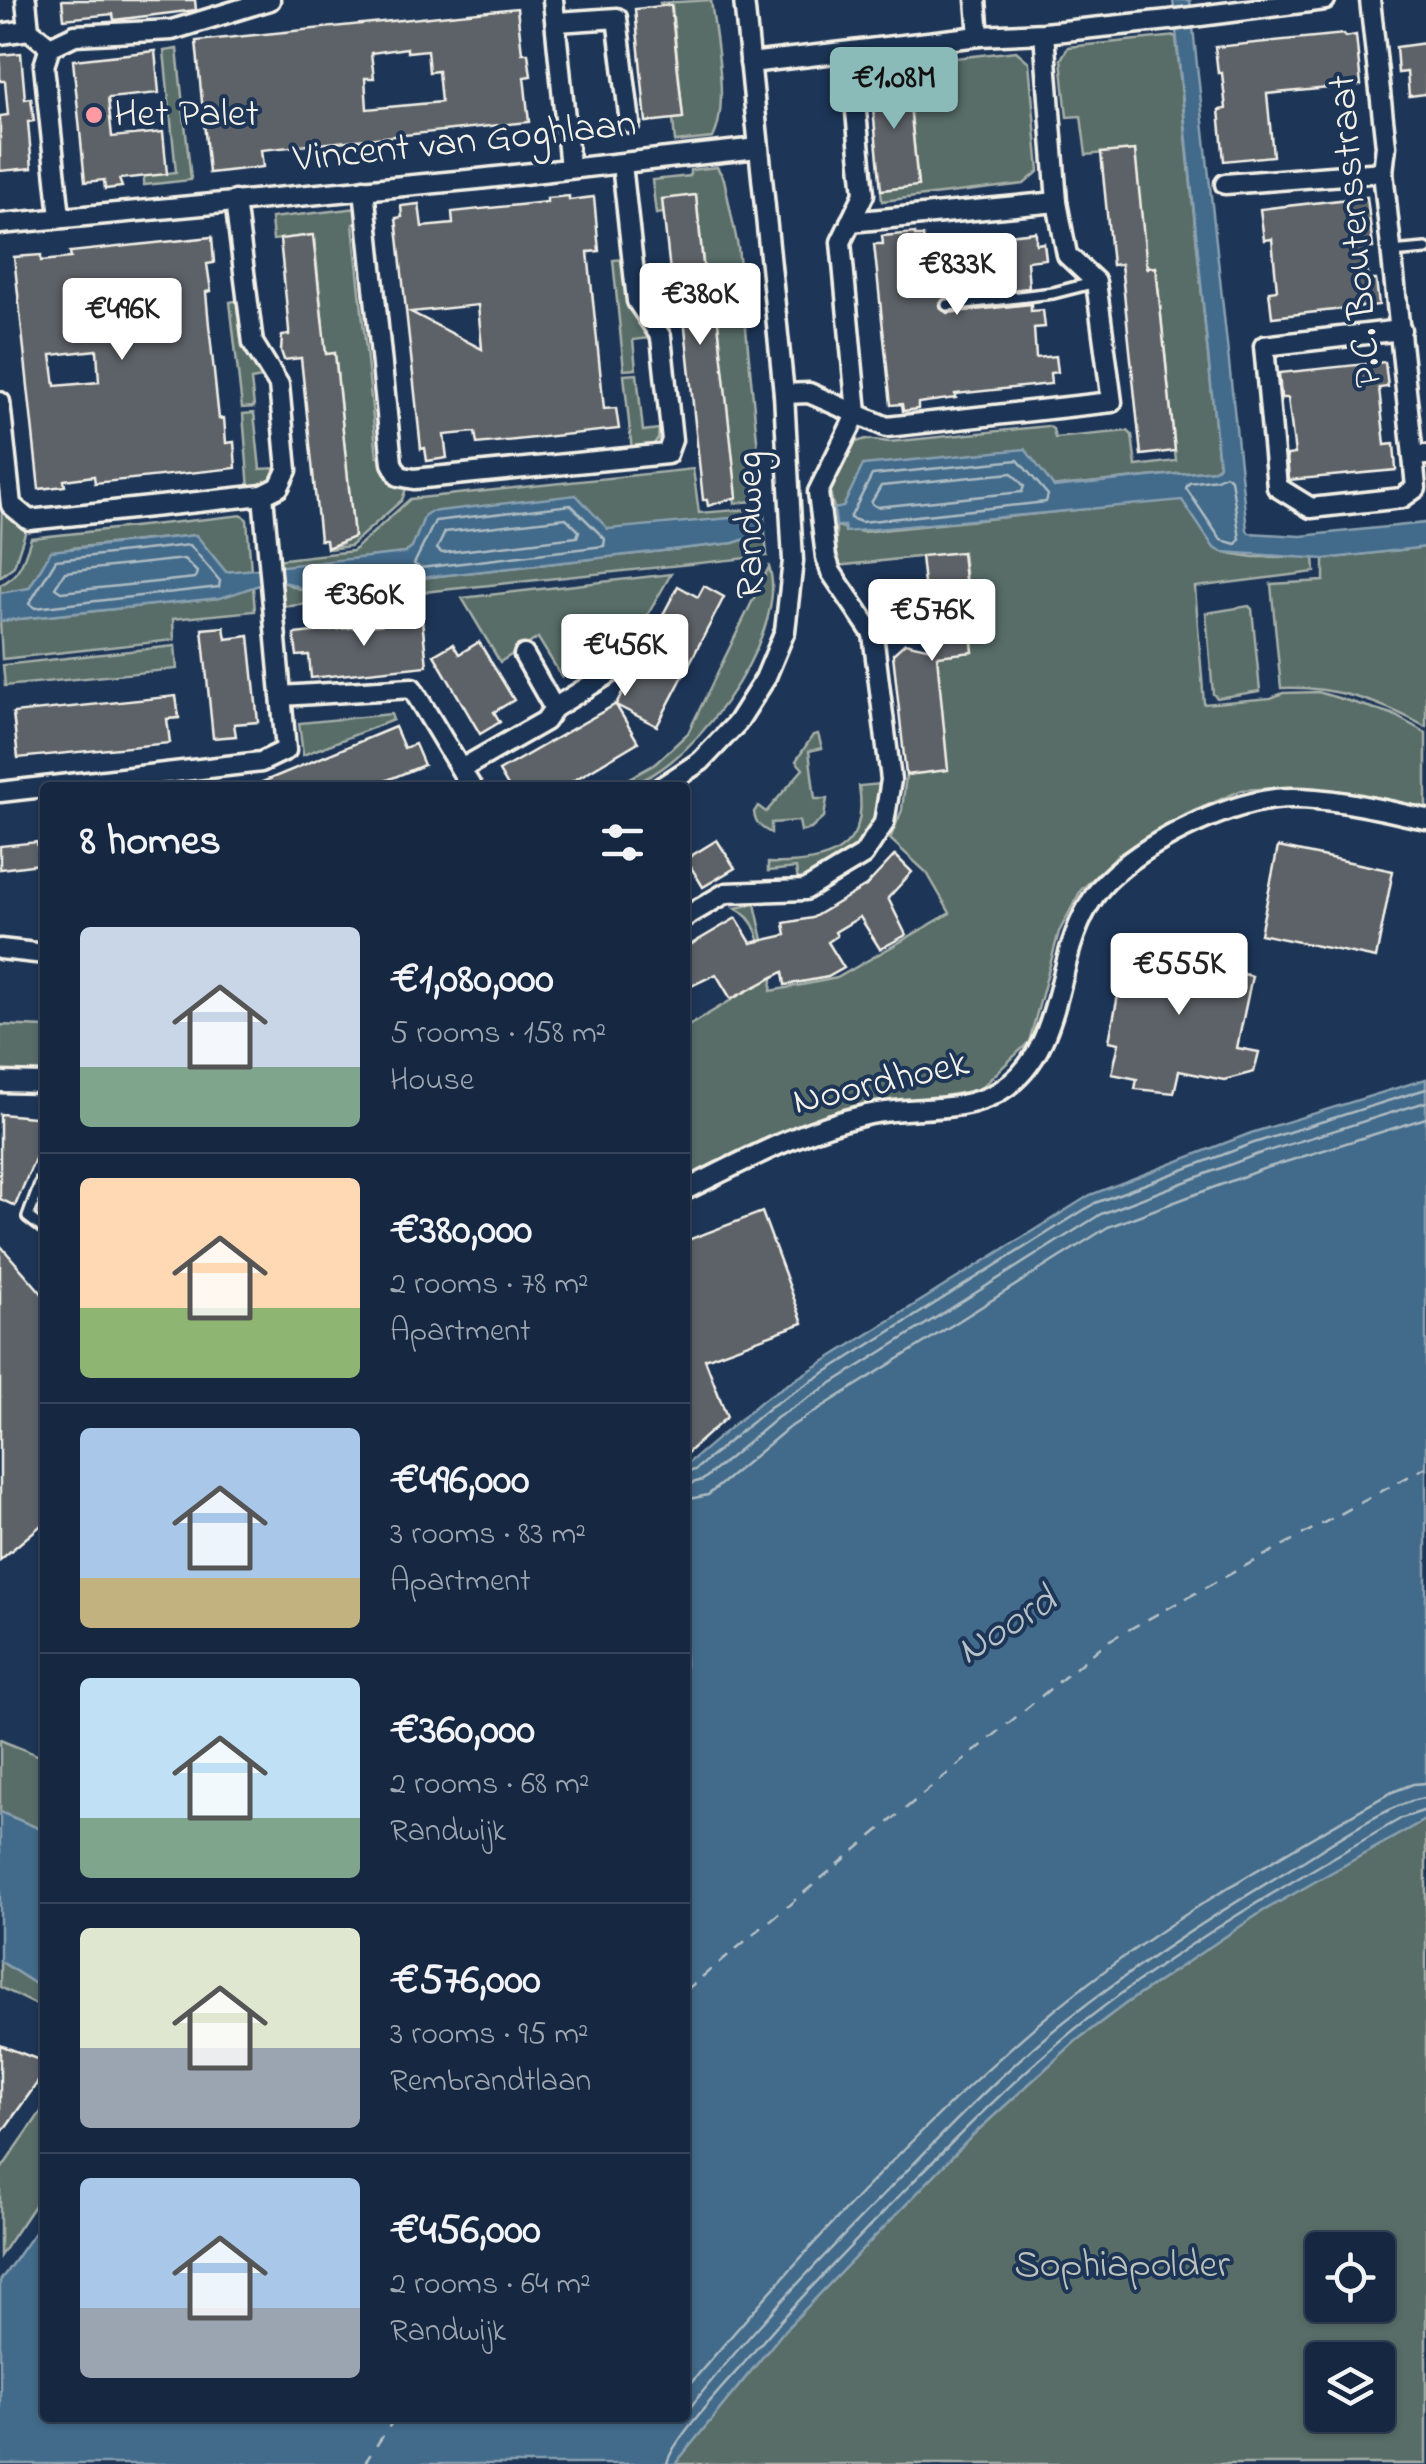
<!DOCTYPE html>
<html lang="en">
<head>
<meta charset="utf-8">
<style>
	body { margin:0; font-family:"Indie Flower",sans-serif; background:#1f3048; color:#f1f3f6; height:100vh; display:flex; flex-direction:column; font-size:38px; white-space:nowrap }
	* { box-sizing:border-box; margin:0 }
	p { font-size:32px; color:#9ea6b1 }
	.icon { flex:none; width:55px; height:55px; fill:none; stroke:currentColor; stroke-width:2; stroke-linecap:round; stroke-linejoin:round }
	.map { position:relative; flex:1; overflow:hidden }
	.panel { position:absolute; left:40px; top:782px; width:650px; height:1640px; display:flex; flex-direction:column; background:#162841; border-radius:10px; box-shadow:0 2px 8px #0004,0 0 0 2px #35445a }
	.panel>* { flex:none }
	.fabs { position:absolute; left:1305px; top:2232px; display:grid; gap:20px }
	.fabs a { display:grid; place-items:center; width:90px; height:90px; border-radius:10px; background:#162841; box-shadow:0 2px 8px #0004,0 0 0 2px #35445a; font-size:50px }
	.price { position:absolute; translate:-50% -85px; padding:0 22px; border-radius:10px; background:#fff; color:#222; font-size:32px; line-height:65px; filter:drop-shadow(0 2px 5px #0008) }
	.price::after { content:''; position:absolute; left:50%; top:60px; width:30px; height:22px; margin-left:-15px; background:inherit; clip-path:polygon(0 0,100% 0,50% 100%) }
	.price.selected { background:#8bbbb9; color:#111 }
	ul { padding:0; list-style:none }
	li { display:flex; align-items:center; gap:30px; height:250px; padding:0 40px }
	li+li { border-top:2px solid #35445a }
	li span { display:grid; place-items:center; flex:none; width:280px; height:200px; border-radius:10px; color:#555 }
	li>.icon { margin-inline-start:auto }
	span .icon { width:120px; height:120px; fill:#fffc; stroke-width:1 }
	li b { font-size:42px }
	h2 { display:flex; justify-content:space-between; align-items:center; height:120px; padding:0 40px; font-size:42px }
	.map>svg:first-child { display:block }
	.green { fill:#586d68; stroke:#a6afa8; stroke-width:2.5; fill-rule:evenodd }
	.water { fill:#426a8a; stroke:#89a0b0; stroke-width:2.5 }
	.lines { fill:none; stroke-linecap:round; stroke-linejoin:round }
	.shore { stroke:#adbbc2; stroke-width:2.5 }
	.ferry { stroke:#b6c2c7; stroke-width:2.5; stroke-dasharray:12 10; stroke-linecap:butt }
	.building { fill:#5d6268; stroke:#f4f1e8; stroke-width:2.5; fill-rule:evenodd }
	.lane-casing { stroke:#f4f1e8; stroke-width:16 }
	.street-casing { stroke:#f4f1e8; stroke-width:25 }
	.lane { stroke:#1d3557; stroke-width:9 }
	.street { stroke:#1d3557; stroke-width:18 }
	.poi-dot { fill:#ff9aa2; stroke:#1d3557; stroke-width:4 }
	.labels { text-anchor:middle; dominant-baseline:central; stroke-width:8; stroke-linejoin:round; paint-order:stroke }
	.poi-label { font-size:40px; fill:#f4f1e8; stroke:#1d3557; text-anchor:start }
	.street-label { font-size:40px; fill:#f4f1e8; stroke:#1d3557 }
	.park-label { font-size:40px; fill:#bdc3bb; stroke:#1d3557 }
	.water-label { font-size:42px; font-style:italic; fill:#b6c2c7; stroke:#1d3557 }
</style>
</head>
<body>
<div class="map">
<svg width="1426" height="2464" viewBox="0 0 1426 2464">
	<rect width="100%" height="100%" fill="#1d3557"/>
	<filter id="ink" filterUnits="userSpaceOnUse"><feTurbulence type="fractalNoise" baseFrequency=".01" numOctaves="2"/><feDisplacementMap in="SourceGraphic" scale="20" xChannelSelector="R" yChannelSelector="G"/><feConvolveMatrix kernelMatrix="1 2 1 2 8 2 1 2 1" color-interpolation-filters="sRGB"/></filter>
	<g filter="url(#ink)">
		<g class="green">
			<path d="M 711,0 C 715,37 730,105 713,138 L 675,142 L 673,119 L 683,117 L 672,6 L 661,7 L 660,3 Z"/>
			<polygon points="1176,36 1219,465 1215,470 834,509 830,491 853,443 866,439 889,442 1048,426 1053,429 1055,438 1128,431 1132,435 1136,466 1176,461 1156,268 1133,270 1135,150 1086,155 1081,116 1067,117 1061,59 1068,47"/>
			<polygon points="177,49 191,180 144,185 144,176 176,172 164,51"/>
			<polygon points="1016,51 1029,62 1039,171 1024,184 882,201 881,190 918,185 907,75 895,75 894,65"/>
			<polygon points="717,167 724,179 738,247 763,500 735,503 717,314 694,316 706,287 696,196 663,199 663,213 656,214 652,180 690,176 690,170"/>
			<polygon points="358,208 359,223 353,224 377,457 384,457 407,486 402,500 350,546 328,549 343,543 342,538 354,536 335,354 311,356 323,327 314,236 273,240 271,218"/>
			<polygon points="623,259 628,301 649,338 633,340 636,369 624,370 613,260"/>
			<polygon points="240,300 267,377 251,380 254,407 242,408 230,302"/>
			<polygon points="637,374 643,431 659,429 658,439 651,447 632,451 624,375"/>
			<polygon points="254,413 260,469 277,468 274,482 266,487 249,489 243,414"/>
			<polygon points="693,469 699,513 763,508 764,515 609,530 425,515 412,548 405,553 276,568 275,560 353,551 410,499"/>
			<polygon points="2,499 10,517 27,527 14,566 0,577"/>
			<path d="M 1182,499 L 1222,552 L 1253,557 L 1314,557 L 1315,572 L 1195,587 L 1204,704 L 1271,698 L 1283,693 L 1318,692 L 1392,714 L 1426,733 L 1426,809 L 1276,788 L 1242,790 L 1187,814 L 1118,855 L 1081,890 L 1059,932 L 1029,1042 L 980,1089 L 859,1113 L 685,1182 L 685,1028 L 766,979 C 761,952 762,921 735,908 L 755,904 L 772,980 L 771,991 L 837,978 L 950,913 L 927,873 L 890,839 L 902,810 L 906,775 L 937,656 L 973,652 L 963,552 L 836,566 L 836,526 L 862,532 Z"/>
			<path d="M 243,515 L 247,520 L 251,570 L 226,572 L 196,535 L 71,548 L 26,590 L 0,593 L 0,585 C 20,576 25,557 31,538 Z"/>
			<polygon points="765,533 767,556 280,607 278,582 281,581 304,591 733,543"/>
			<path d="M 1426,547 L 1426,727 C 1380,701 1334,686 1281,688 L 1271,584 L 1324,581 L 1324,559 Z"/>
			<path d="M 769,567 C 792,633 682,788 614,787 L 655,764 L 688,733 Z"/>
			<polygon points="671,574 639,630 617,624 603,652 562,677 538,638 500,662 462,598"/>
			<polygon points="253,587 255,611 173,619 174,640 2,659 0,621 219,598"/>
			<polygon points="1249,606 1252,609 1260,691 1217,698 1213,694 1206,613"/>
			<polygon points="175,646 177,669 5,686 3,665"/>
			<polygon points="391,714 393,720 303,755 299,723"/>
			<path d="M 818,734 L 822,748 L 809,751 L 815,799 L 827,799 L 824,817 L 811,829 L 801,831 L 799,821 L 771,823 L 771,833 C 761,828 755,823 754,812 L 758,806 L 766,812 L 803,769 L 796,761 L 813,735 Z"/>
			<path d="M 881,784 C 883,838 845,857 805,880 L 798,881 L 796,868 L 768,871 L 768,863 C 823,865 870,854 859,786 Z"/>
			<polygon points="0,1025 45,1027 45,1075 0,1073"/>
			<polygon points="0,1740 45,1758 45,1831 0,1812"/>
			<path d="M 1426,1819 L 1426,2464 L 675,2464 L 783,2332 L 974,2134 L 1077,2040 L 1125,2004 L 1263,1911 ZM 1322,2250 L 1378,2250 L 1378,2305 L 1322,2305 ZM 1322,2360 L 1378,2360 L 1378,2415 L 1322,2415 Z"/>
			<polygon points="0,1961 45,1990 45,2009 0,1987"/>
			<polygon points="45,2106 45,2189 0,2256 0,2171"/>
		</g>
		<g class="water">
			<polygon points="1173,0 1190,0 1247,530 1249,533 1301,536 1426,523 1426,547 1324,559 1222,552 1214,548 1182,500 845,532 844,526 836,526 834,509 843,507 863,465 1025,449 1054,487 1215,470 1219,465"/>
			<path d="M 576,495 L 608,529 L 764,515 L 765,533 L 733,543 L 304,591 C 277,570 247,592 219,598 L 0,621 L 0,593 L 29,588 L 51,551 L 196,535 L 226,572 L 405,553 L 412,548 L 425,515 L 430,512 Z"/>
			<polygon points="1426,1079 1426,1819 1263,1911 1125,2004 1077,2040 974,2134 783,2332 675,2464 0,2464 0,2281 45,2217 45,2418 685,2418 685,1466 764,1399 1090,1195 1251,1133"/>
			<polygon points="0,1812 45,1831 45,1990 0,1961"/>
		</g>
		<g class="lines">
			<g class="shore">
				<polygon points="1018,460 1048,495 1046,502 861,522 850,518 872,475"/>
				<polygon points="1012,473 1024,486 1022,492 877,507 871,503 881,486"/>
				<polygon points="1225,475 1231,479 1240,539 1236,544 1221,540 1186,488 1189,483 1217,479"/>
				<polygon points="571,505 605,539 604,546 420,568 414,564 435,521"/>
				<polygon points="566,518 579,531 577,537 442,553 437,549 445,532"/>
				<polygon points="190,545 220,581 219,587 35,608 29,604 56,560"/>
				<polygon points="184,559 197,572 195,578 61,592 55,588 65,572"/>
				<polyline points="685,1473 695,1470 770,1407 1095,1203 1254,1143 1426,1089"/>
				<polyline points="685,1485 703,1480 778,1417 1101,1214 1258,1154 1426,1102"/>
				<polyline points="685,1500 708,1495 787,1429 1108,1227 1263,1169 1426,1118"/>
				<path d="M 685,2390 C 798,2257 918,2125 1051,2013 C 1154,1927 1274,1859 1390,1793 L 1413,1784 L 1426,1783"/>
				<path d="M 685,2414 C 747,2334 819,2261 889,2189 C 946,2131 1002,2071 1065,2021 C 1141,1961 1223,1909 1305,1860 C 1332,1843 1397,1799 1426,1798"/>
				<path d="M 667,2464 C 670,2443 728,2381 745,2362 C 795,2302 851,2246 905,2190 C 958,2136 1012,2081 1070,2033 C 1172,1950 1288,1883 1402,1818 L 1426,1810"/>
			</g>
			<g class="ferry">
				<polyline points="685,1991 1108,1641 1426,1467"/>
				<polyline points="364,2464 395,2418"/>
			</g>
		</g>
		<g class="building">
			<polygon points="62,0 195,0 196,10 114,20 113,14 64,19"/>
			<polygon points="671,5 683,118 646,122 635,9"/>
			<path d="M 517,8 L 522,53 L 528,53 L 531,76 L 524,77 L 529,122 L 261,150 L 263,167 L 209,173 L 196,41 ZM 407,48 L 407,52 L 427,50 L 429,72 L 438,71 L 441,102 L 367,109 L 365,78 L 374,78 L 371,53 Z"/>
			<polygon points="1344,34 1345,37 1356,35 1361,85 1267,94 1273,156 1224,161 1219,110 1226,109 1222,73 1218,73 1215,47"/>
			<polygon points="1426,43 1426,94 1409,96 1407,72 1398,73 1396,47"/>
			<polygon points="155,51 159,93 108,98 112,137 163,132 167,174 119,179 122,187 105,189 104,180 85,182 73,60"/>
			<polygon points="21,53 25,99 31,98 34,121 28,122 32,168 0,171 0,116 8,115 5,81 0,81 0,55"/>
			<polygon points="907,74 918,186 881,190 870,78"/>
			<polygon points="1135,150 1147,268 1156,267 1175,451 1141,455 1121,264 1112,265 1101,153"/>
			<polygon points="696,195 708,314 717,313 737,497 708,506 707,500 703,500 684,318 666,320 664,312 664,296 671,296 672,290 662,199"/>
			<path d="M 569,196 L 569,200 L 594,197 L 599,251 L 588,252 L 604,409 L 616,408 L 619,429 L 477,444 L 475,432 L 444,435 L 447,458 L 427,461 L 425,448 L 421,449 L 396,218 L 402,217 L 401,206 L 419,204 L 422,227 L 453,224 L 452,212 L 547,202 L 547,198 ZM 478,305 L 482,349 L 411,312 Z"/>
			<polygon points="1367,197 1373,248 1365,249 1368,280 1376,280 1379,305 1272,317 1269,291 1277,290 1272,239 1264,240 1260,209"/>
			<polygon points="1036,232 1036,244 1044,243 1046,259 1027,261 1029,288 946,297 939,305 947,313 1031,304 1031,311 1043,310 1045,327 1034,328 1036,358 1056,356 1058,372 1050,373 1051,384 955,394 956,398 918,403 918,409 903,411 902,404 891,405 874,244 883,244 882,236 915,233 915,236 923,236 924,244"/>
			<polygon points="313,235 326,354 335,353 354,537 327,548 326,540 320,540 301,358 284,360 281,351 282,336 289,335 289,330 280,239"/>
			<path d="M 212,237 L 214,263 L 207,264 L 211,291 L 206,292 L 209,325 L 219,419 L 224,418 L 226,443 L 234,442 L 236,468 L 95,483 L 94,476 L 64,480 L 65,486 L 39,489 L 14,257 L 41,255 L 41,261 L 71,258 L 70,252 ZM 97,350 L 99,382 L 55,386 L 51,355 Z"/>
			<polygon points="1385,362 1388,387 1379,388 1385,445 1394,444 1396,470 1289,480 1287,455 1295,454 1288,398 1281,398 1279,373"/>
			<polygon points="962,552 973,652 937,656 948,770 906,775 893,654 905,643 931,649 921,556"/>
			<polygon points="678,586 698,597 704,586 724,597 657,726 616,705 638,742 561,788 509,788 499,771 616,704"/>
			<polygon points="422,620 427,666 311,678 309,655 297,656 294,634"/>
			<polygon points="224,627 226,639 249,636 258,722 234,724 236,736 213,738 202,629"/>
			<polygon points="479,642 514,700 494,712 500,722 480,734 434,655 453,644 459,654"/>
			<polygon points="176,696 179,718 167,719 170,743 18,758 13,713"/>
			<polygon points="395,727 404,748 415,744 424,765 368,788 248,788"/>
			<polygon points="717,840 735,868 703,887 686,859"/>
			<polygon points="37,842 40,864 0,869 0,846"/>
			<polygon points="1278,847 1393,871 1376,958 1260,934"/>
			<polygon points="895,855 912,872 888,898 906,935 880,949 860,917 835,932 837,936 828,942 844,968 828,977 785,985 783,972 731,999 716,974 685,989 685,948 736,918 751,943 786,935 784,923 812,918 866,886"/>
			<polygon points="1129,940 1222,959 1220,969 1252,976 1237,1048 1259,1052 1254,1072 1224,1080 1179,1071 1174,1093 1135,1089 1137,1079 1112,1074 1119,1043 1109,1041"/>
			<polygon points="0,1114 45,1118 45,1135 15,1206 0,1199"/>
			<polygon points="762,1212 803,1323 705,1359 727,1417 685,1455 685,1241"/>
			<polygon points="0,1245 45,1297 45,1522 0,1560"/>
			<polygon points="0,2045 45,2062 45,2072 0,2135"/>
		</g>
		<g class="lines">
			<defs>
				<g id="lane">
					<polyline points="1391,252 1426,249"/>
					<polyline points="947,305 1053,293 1096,282"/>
					<polyline points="45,1171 28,1217 45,1230"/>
				</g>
				<g id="street">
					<polyline points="26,0 29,30 50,47"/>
					<polyline points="553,0 570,168"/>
					<polyline points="976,0 979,36"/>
					<polyline points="1370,0 1386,146 1383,172 1413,456"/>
					<polyline points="557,22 617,18 630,123"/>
					<polyline points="0,34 29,30"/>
					<polyline points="750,63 979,36 1044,33 1169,20 1325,0"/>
					<polyline points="1225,184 1383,172"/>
					<polyline points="364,189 392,463 399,476 414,479 667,454 672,440 661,337 637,301 622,164"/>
					<polyline points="60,217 44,66 50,47 75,35 172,30 270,0"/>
					<polyline points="850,222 1057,202"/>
					<polyline points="0,224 478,179 758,148"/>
					<polyline points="1401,330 1264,346 1277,487 1311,508 1402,498 1416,488 1413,456 1426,455"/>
					<polyline points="784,394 809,393 887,427 1112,402 1096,282 1067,255 1057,202 1044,33"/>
					<polyline points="0,402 11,505 29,520 263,495 279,487 287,470 279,385 253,343 235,201"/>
					<polyline points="524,655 554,708"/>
					<polyline points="281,696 412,688 472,788"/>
					<polyline points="461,769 545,721 554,708 620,667 637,634"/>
					<polyline points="660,788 701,761 737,723 765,679 785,631 793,561 784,394 744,0"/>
					<polyline points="0,792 261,762 286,750 263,495"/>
					<polyline points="685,917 726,893 805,890 863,855 884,823 891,780 873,634 831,572 826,557 818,492 857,413 841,242 864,194 854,91"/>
					<polyline points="0,949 45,954"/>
					<polyline points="0,1082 45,1083"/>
					<path d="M 685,1190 C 744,1161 802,1129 866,1115 C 910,1105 960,1115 1000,1091 C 1050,1061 1056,996 1071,946 C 1079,921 1093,892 1113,875 C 1154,838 1236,798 1292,798 C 1337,798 1382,810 1426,819"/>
				</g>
			</defs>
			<use href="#lane" class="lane-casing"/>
			<use href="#street" class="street-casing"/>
			<use href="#lane" class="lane"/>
			<use href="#street" class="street"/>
		</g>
	</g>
	<circle class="poi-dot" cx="94" cy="115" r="10"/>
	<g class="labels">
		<g class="poi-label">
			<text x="114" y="115">Het Palet</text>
		</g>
		<g class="street-label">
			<text transform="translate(465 143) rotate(-6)">Vincent van Goghlaan</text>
			<text transform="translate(1357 231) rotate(-95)">P.C. Boutensstraat</text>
			<text transform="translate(751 525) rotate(-90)">Randweg</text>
			<text transform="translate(881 1084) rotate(-13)">Noordhoek</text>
		</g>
		<g class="park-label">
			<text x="1122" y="2266">Sophiapolder</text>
		</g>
		<g class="water-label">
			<text transform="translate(1007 1627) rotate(-32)">Noord</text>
		</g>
	</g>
</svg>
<div class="fabs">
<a><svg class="icon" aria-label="locate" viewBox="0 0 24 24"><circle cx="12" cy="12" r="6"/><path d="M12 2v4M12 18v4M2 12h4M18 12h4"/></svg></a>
<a><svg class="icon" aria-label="layers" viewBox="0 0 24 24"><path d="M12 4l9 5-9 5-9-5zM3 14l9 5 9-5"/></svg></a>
</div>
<b class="price selected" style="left:894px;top:132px">€1.08M</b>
<b class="price" style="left:957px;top:318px">€833K</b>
<b class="price" style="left:700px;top:348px">€380K</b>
<b class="price" style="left:122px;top:363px">€496K</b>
<b class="price" style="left:364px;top:649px">€360K</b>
<b class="price" style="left:932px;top:664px">€576K</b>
<b class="price" style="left:625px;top:699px">€456K</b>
<b class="price" style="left:1179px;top:1018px">€555K</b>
<section class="panel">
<h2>8 homes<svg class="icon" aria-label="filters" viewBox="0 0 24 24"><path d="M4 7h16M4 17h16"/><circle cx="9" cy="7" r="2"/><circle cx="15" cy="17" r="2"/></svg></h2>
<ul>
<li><span style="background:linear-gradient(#c9d6e8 70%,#7fa58c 0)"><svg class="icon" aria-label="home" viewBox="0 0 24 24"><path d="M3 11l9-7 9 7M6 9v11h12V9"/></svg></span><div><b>€1,080,000</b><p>5 rooms · 158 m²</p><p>House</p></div></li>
<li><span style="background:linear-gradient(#ffd9b3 65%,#8fb573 0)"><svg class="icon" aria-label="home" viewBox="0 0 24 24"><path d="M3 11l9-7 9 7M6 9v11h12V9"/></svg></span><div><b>€380,000</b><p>2 rooms · 78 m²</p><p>Apartment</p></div></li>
<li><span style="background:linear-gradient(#a9c7e8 75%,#c2b280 0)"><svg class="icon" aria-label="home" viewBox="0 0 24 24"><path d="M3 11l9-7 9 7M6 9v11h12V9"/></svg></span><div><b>€496,000</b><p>3 rooms · 83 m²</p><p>Apartment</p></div></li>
<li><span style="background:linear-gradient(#bfe0f5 70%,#7fa58c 0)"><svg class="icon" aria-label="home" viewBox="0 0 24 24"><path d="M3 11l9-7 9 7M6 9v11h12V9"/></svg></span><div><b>€360,000</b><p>2 rooms · 68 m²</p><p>Randwijk</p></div></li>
<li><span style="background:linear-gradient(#dfe7d0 60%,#9aa5b1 0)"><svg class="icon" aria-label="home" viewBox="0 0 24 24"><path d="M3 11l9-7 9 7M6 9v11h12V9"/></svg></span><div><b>€576,000</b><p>3 rooms · 95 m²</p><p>Rembrandtlaan</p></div></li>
<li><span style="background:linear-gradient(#a9c7e8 65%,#9aa5b1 0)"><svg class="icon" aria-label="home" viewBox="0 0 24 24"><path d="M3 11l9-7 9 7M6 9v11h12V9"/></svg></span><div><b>€456,000</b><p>2 rooms · 64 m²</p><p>Randwijk</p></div></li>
</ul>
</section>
</div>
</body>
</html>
